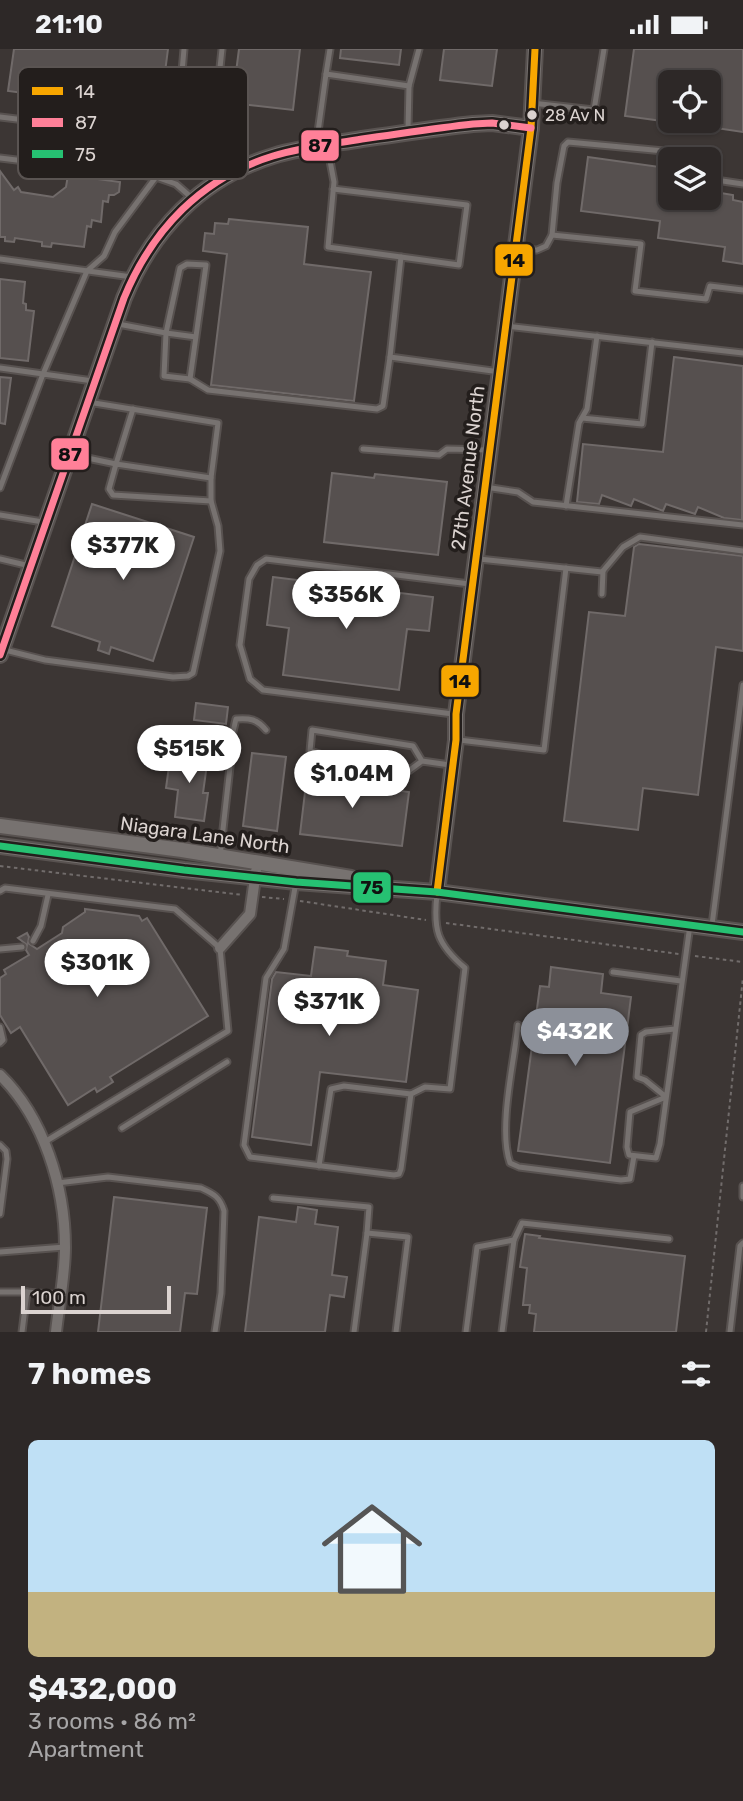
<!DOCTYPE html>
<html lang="en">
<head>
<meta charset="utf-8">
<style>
	body { margin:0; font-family:Rubik,sans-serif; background:#393433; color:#f1f3f6; height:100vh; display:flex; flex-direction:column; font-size:26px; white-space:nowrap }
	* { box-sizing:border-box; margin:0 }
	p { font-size:23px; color:#a7a6a7 }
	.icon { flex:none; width:38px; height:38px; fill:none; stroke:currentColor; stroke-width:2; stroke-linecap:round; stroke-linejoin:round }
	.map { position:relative; height:1283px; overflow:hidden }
	.sheet { display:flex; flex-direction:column; background:#2d2827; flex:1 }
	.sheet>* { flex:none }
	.tools { position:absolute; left:658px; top:21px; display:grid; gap:14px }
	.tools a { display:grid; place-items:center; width:63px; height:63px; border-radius:10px; background:#2d2827; box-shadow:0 2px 5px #0004,0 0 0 2px #484444; font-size:35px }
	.scale { position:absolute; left:21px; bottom:18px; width:150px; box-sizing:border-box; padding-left:7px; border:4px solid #dbd3d0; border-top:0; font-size:19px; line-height:24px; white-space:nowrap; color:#dbd3d0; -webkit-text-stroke:5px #231e1c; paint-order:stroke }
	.price { position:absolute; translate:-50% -60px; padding:0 16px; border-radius:24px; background:#fff; color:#222; font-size:23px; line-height:46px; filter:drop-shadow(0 2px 4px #0008) }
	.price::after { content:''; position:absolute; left:50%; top:42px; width:21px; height:16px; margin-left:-10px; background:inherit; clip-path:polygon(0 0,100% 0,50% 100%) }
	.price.selected { background:#8c9099; color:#fff }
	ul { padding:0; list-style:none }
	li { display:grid; align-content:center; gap:14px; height:371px; padding:0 28px }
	li span { display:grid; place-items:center; height:217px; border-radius:10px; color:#555 }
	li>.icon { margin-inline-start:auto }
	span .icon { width:126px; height:126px; fill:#fffc; stroke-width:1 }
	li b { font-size:30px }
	h2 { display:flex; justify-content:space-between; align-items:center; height:84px; padding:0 28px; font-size:30px }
	.status { display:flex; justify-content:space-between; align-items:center; height:49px; padding:0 35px; background:#2d2827; direction:ltr }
	.status svg { height:19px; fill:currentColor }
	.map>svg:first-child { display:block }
	.building { fill:#56504f; stroke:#706a69; stroke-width:2 }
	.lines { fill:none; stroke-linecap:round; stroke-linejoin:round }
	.lane-casing { stroke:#585250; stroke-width:9 }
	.street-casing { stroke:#585250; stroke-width:14 }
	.secondary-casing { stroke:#585250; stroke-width:18 }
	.path { stroke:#716c6b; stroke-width:2; stroke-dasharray:3.5 3.5; stroke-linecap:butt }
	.lane { stroke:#777270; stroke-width:5 }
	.street { stroke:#777270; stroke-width:10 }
	.secondary { stroke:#777270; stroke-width:14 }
	.bus-1-casing { stroke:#231e1c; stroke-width:12 }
	.bus-2-casing { stroke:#231e1c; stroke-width:12 }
	.bus-3-casing { stroke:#231e1c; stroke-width:12 }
	.bus-1 { stroke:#f7a600; stroke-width:7 }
	.bus-2 { stroke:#ff8098; stroke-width:7 }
	.bus-3 { stroke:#26c172; stroke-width:7 }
	.bus-dot { fill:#dbd3d0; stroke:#231e1c; stroke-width:2.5 }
	.labels { text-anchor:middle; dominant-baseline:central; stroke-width:7; stroke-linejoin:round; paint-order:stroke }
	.bus-label { font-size:17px; fill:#dbd3d0; stroke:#231e1c; text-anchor:start }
	.street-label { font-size:19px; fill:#dbd3d0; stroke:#231e1c }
	.key { fill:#231e1c; stroke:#5a5452; stroke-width:2 }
	.key-label { font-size:19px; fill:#dbd3d0 }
	.line-badge { stroke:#231e1c; stroke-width:2.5 }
	.pale-badge-label { font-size:19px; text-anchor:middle; font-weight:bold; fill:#111 }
</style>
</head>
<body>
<div class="status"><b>21:10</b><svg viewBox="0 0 49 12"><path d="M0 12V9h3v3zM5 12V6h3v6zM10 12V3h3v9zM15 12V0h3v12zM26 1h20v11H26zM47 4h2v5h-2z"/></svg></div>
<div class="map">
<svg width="743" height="1283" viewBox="0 0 743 1283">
	<rect width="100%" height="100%" fill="#3c3634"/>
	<g class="building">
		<polygon points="14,0 168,0 160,62 8,42"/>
		<polygon points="239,0 300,0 293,61 232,54"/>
		<polygon points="341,0 401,0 399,16 340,9"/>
		<polygon points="444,0 497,0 492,37 440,31"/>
		<polygon points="634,0 743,0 743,83 709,78 709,33 670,33 670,73 625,67"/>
		<polygon points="588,108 667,119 665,137 670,137 670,149 709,149 709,142 733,146 733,151 743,153 743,215 723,212 725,198 658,189 660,172 581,162"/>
		<polygon points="0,122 14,141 18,138 21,143 53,148 66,138 68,126 120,133 119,143 114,146 109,146 108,153 103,152 101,173 92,171 91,178 87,177 84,198 52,194 51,198 42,197 42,193 15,189 14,193 5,192 5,188 0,188"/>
		<polygon points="229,170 308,178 304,215 371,223 354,352 211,336 227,205 203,202 205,184 214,185 215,174 228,175"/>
		<polygon points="0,230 25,233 23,254 26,255 26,261 34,262 28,312 0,309"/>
		<polygon points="674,308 743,317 742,471 724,469 698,458 695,465 666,455 663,462 634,450 631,457 602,446 599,455 577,453 583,395 663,403"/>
		<polygon points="0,328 11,329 5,375 0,374"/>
		<polygon points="332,424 374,429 375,425 447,433 438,506 324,493"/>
		<polygon points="92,455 194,488 153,612 111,598 109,605 98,601 100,593 52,577"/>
		<polygon points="639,495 743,507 743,602 716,598 698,746 643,739 638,781 564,772 589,563 625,567 634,498"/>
		<polygon points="273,528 433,548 429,582 407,580 399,641 283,626 289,579 267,576"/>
		<polygon points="196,654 228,658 226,675 194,671"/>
		<polygon points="171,703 208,708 203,744 208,744 204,772 175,768 178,741 166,739"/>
		<polygon points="252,704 286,708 277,782 243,777"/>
		<polygon points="308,718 340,722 339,734 409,743 402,797 300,785"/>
		<polygon points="85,860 139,867 142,872 147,869 208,967 110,1028 113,1033 97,1043 95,1039 68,1056 20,978 11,984 0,966 0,929 6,925 4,921 29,906 26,901 27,896 18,889 27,884 29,888 28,894 37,900 62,884 63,878 85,863"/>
		<polygon points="315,898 348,902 347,907 386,912 383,936 418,941 406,1033 320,1023 311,1096 252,1088 272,930 276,923 311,927"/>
		<polygon points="551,918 603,925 601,944 631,948 610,1114 518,1102 540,937 549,938"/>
		<polygon points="114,1148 207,1159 197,1245 185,1244 180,1283 98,1283"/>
		<polygon points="298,1158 317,1161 315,1175 338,1178 332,1226 347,1228 344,1248 330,1246 325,1283 245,1283 259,1168 296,1173"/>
		<polygon points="525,1185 540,1187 539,1189 685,1207 676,1283 534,1283 536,1265 529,1264 530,1256 523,1256 527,1219 520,1218"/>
	</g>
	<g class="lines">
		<defs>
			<g id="lane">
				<polyline points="184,0 178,68 190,91"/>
				<polyline points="222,0 216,56 245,117"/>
				<polyline points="326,25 330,0"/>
				<polyline points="409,37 419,0"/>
				<polyline points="532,54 594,61 604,0"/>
				<polyline points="0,68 190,91 218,132"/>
				<polyline points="321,94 318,83 326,25 409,37 408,80"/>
				<polyline points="327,96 334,133 328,198 401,208 390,308 500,323"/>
				<polyline points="0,109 156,128 176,135 192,149"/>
				<polyline points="709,130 743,135"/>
				<polyline points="333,140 467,156 459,216 401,208"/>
				<polyline points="552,186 641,195 635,242 706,250 710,237 743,241"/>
				<polyline points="518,201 537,201 546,197 552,186 557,134 564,97 568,93 664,102 671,107 671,110"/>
				<polyline points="0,210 132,228"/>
				<polyline points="118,275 166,284 164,327 190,330 208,341 377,360 383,357 390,308"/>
				<polyline points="506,277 743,304"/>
				<polyline points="0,319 43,325 87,222 104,207 115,183 156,128"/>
				<polyline points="190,330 206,216 187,215 180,219 166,284 196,288"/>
				<polyline points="582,369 642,375 652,293"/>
				<polyline points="363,400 439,406 447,400 487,401"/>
				<polyline points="73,406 116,415 133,360"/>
				<polyline points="485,438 518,443 533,453 743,476"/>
				<polyline points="0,439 43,325 93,332"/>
				<polyline points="211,452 113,446 109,440 116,415 211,429"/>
				<polyline points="566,457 579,374 587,360 597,287"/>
				<polyline points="0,466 43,473"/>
				<polyline points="0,510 30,517"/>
				<polyline points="479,510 602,523 623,498 640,488 743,502"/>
				<polyline points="602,545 603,522"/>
				<polyline points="5,601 45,611 173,628 188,627 193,624 220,502 218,477 211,452 211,429 218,374 88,353"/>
				<polyline points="453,665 263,641 250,630 240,596 249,530 257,516 266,510 470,535"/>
				<polyline points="195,687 233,691 220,807"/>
				<path d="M 231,691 L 236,670 C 250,669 257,670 266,681"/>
				<polyline points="459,691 544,701 566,519"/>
				<polyline points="422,712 413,697 312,681 310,702 349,714 407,723 422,712 450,716"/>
				<path d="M 296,833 L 284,900 L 266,929 L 244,1096 L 250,1108 L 394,1126 L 399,1125 L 401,1120 L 411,1045 L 425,1038 L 450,1040 L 465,919 C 437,895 433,881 437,845"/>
				<polyline points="0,842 5,839 175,860 220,899 228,982 43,1094"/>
				<polyline points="712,876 743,636"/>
				<polyline points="33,892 41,877 48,846"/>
				<polyline points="0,900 22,898"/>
				<polyline points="613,923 681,932"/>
				<path d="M 518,976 C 514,1013 498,1080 510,1114 L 519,1118 L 621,1131 L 630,1130 L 634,1107"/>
				<polyline points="0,978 3,991 0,994"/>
				<polyline points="675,980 646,983 641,986 637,1028 645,1031 666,1048 630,1063 627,1098 629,1106 656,1109 660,1095 690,876"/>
				<polyline points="122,1079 227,1013"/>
				<polyline points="0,1096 6,1102 7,1110 0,1165"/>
				<polyline points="319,1117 331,1040 344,1037 411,1045"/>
				<path d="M 57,1134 L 108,1128 L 201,1139 C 214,1145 220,1148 224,1162 L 221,1244 L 215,1283"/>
				<polyline points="743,1137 743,1148"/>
				<polyline points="273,1149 369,1158 367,1184 408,1188 396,1283"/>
				<polyline points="0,1203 65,1198"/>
				<polyline points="0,1243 27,1243 60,1246"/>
				<polyline points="22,1283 27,1243"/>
				<polyline points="354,1283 367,1184"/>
				<polyline points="466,1283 477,1198 514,1191 522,1174 669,1190"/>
				<polyline points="502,1283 514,1191"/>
				<polyline points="730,1283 740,1197 743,1194"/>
			</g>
			<g id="street">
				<polyline points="220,899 250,865 256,822"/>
				<path d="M 0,1026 C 44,1069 65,1138 65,1198 C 65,1226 59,1255 56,1283"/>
			</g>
			<g id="secondary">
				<path d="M 0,606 L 124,249 C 152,181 201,129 273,107 C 302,98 332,95 362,90 C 399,85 436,79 473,75 L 492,74 L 531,79"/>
				<polyline points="0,777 182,801 351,829"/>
				<polyline points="0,797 184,821 296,833 437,843 743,883"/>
				<polyline points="437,843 456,691 456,665 531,79 535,0"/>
			</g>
		</defs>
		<use href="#lane" class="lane-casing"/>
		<use href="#street" class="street-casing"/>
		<use href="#secondary" class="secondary-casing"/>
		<g class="path">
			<polyline points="0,817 243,846"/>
			<polyline points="262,848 284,850"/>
			<polyline points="300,852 426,871"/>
			<polyline points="446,874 679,905"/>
			<polyline points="695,907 743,913"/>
			<polyline points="706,1283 743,928"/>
		</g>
		<use href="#lane" class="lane"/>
		<use href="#street" class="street"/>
		<use href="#secondary" class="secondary"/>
		<defs>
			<polyline id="bus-1" points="437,843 456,691 456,665 531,79 535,0"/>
			<path id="bus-2" d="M 0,606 L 124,249 C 152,181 201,129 273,107 C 302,98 332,95 362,90 C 399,85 436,79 473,75 L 492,74 L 531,79"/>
			<polyline id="bus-3" points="0,797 184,821 296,833 437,843 743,883"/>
		</defs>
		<use href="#bus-1" class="bus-1-casing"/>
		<use href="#bus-2" class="bus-2-casing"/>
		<use href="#bus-3" class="bus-3-casing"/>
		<use href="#bus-1" class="bus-1"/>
		<use href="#bus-2" class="bus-2"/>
		<use href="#bus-3" class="bus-3"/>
	</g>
	<g class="bus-dot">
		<circle cx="532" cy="66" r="6"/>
		<circle cx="504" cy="76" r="6"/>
	</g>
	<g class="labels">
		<g class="bus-label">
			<text x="545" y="66">28 Av N</text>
		</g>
		<g class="street-label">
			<text transform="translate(468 419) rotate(-83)">27th Avenue North</text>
			<text transform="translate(205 786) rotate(8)">Niagara Lane North</text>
		</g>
	</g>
	<rect x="18" y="18" width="230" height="112" rx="10" class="key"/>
	<rect x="32" y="38" width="31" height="8" fill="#f7a600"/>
	<rect x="32" y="69" width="31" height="9" fill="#ff8098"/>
	<rect x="32" y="101" width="31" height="8" fill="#26c172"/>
	<g class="key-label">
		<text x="75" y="49">14</text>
		<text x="75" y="80">87</text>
		<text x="75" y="112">75</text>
	</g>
	<g class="line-badge">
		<rect x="300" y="80" width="40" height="33" rx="7" fill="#ff8098"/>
		<rect x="494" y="194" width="40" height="34" rx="7" fill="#f7a600"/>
		<rect x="50" y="388" width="40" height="34" rx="7" fill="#ff8098"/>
		<rect x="440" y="615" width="40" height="34" rx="7" fill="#f7a600"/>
		<rect x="352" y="822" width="40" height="33" rx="7" fill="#26c172"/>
	</g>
	<g class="pale-badge-label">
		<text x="320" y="103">87</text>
		<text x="514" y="218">14</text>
		<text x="70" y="412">87</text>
		<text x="460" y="639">14</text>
		<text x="372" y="845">75</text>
	</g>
</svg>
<div class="tools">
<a><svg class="icon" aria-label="locate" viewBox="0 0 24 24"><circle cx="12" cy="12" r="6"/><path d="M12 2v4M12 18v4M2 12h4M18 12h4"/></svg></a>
<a><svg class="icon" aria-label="layers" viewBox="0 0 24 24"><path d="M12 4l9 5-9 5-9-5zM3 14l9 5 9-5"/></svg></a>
</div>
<div class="scale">100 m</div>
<b class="price" style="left:123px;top:533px">$377K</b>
<b class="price" style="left:346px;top:582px">$356K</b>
<b class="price" style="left:189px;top:736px">$515K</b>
<b class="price" style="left:352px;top:761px">$1.04M</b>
<b class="price" style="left:97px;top:950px">$301K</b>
<b class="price" style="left:329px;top:989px">$371K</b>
<b class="price selected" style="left:575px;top:1019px">$432K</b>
</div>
<section class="sheet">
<h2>7 homes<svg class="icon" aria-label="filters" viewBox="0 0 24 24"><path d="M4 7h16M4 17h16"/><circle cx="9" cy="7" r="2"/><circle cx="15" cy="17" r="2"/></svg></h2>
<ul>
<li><span style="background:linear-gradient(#bfe0f5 70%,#c2b280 0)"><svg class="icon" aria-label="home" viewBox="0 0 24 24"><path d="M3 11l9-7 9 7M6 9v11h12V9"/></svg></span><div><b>$432,000</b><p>3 rooms · 86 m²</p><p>Apartment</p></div></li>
</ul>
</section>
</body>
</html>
